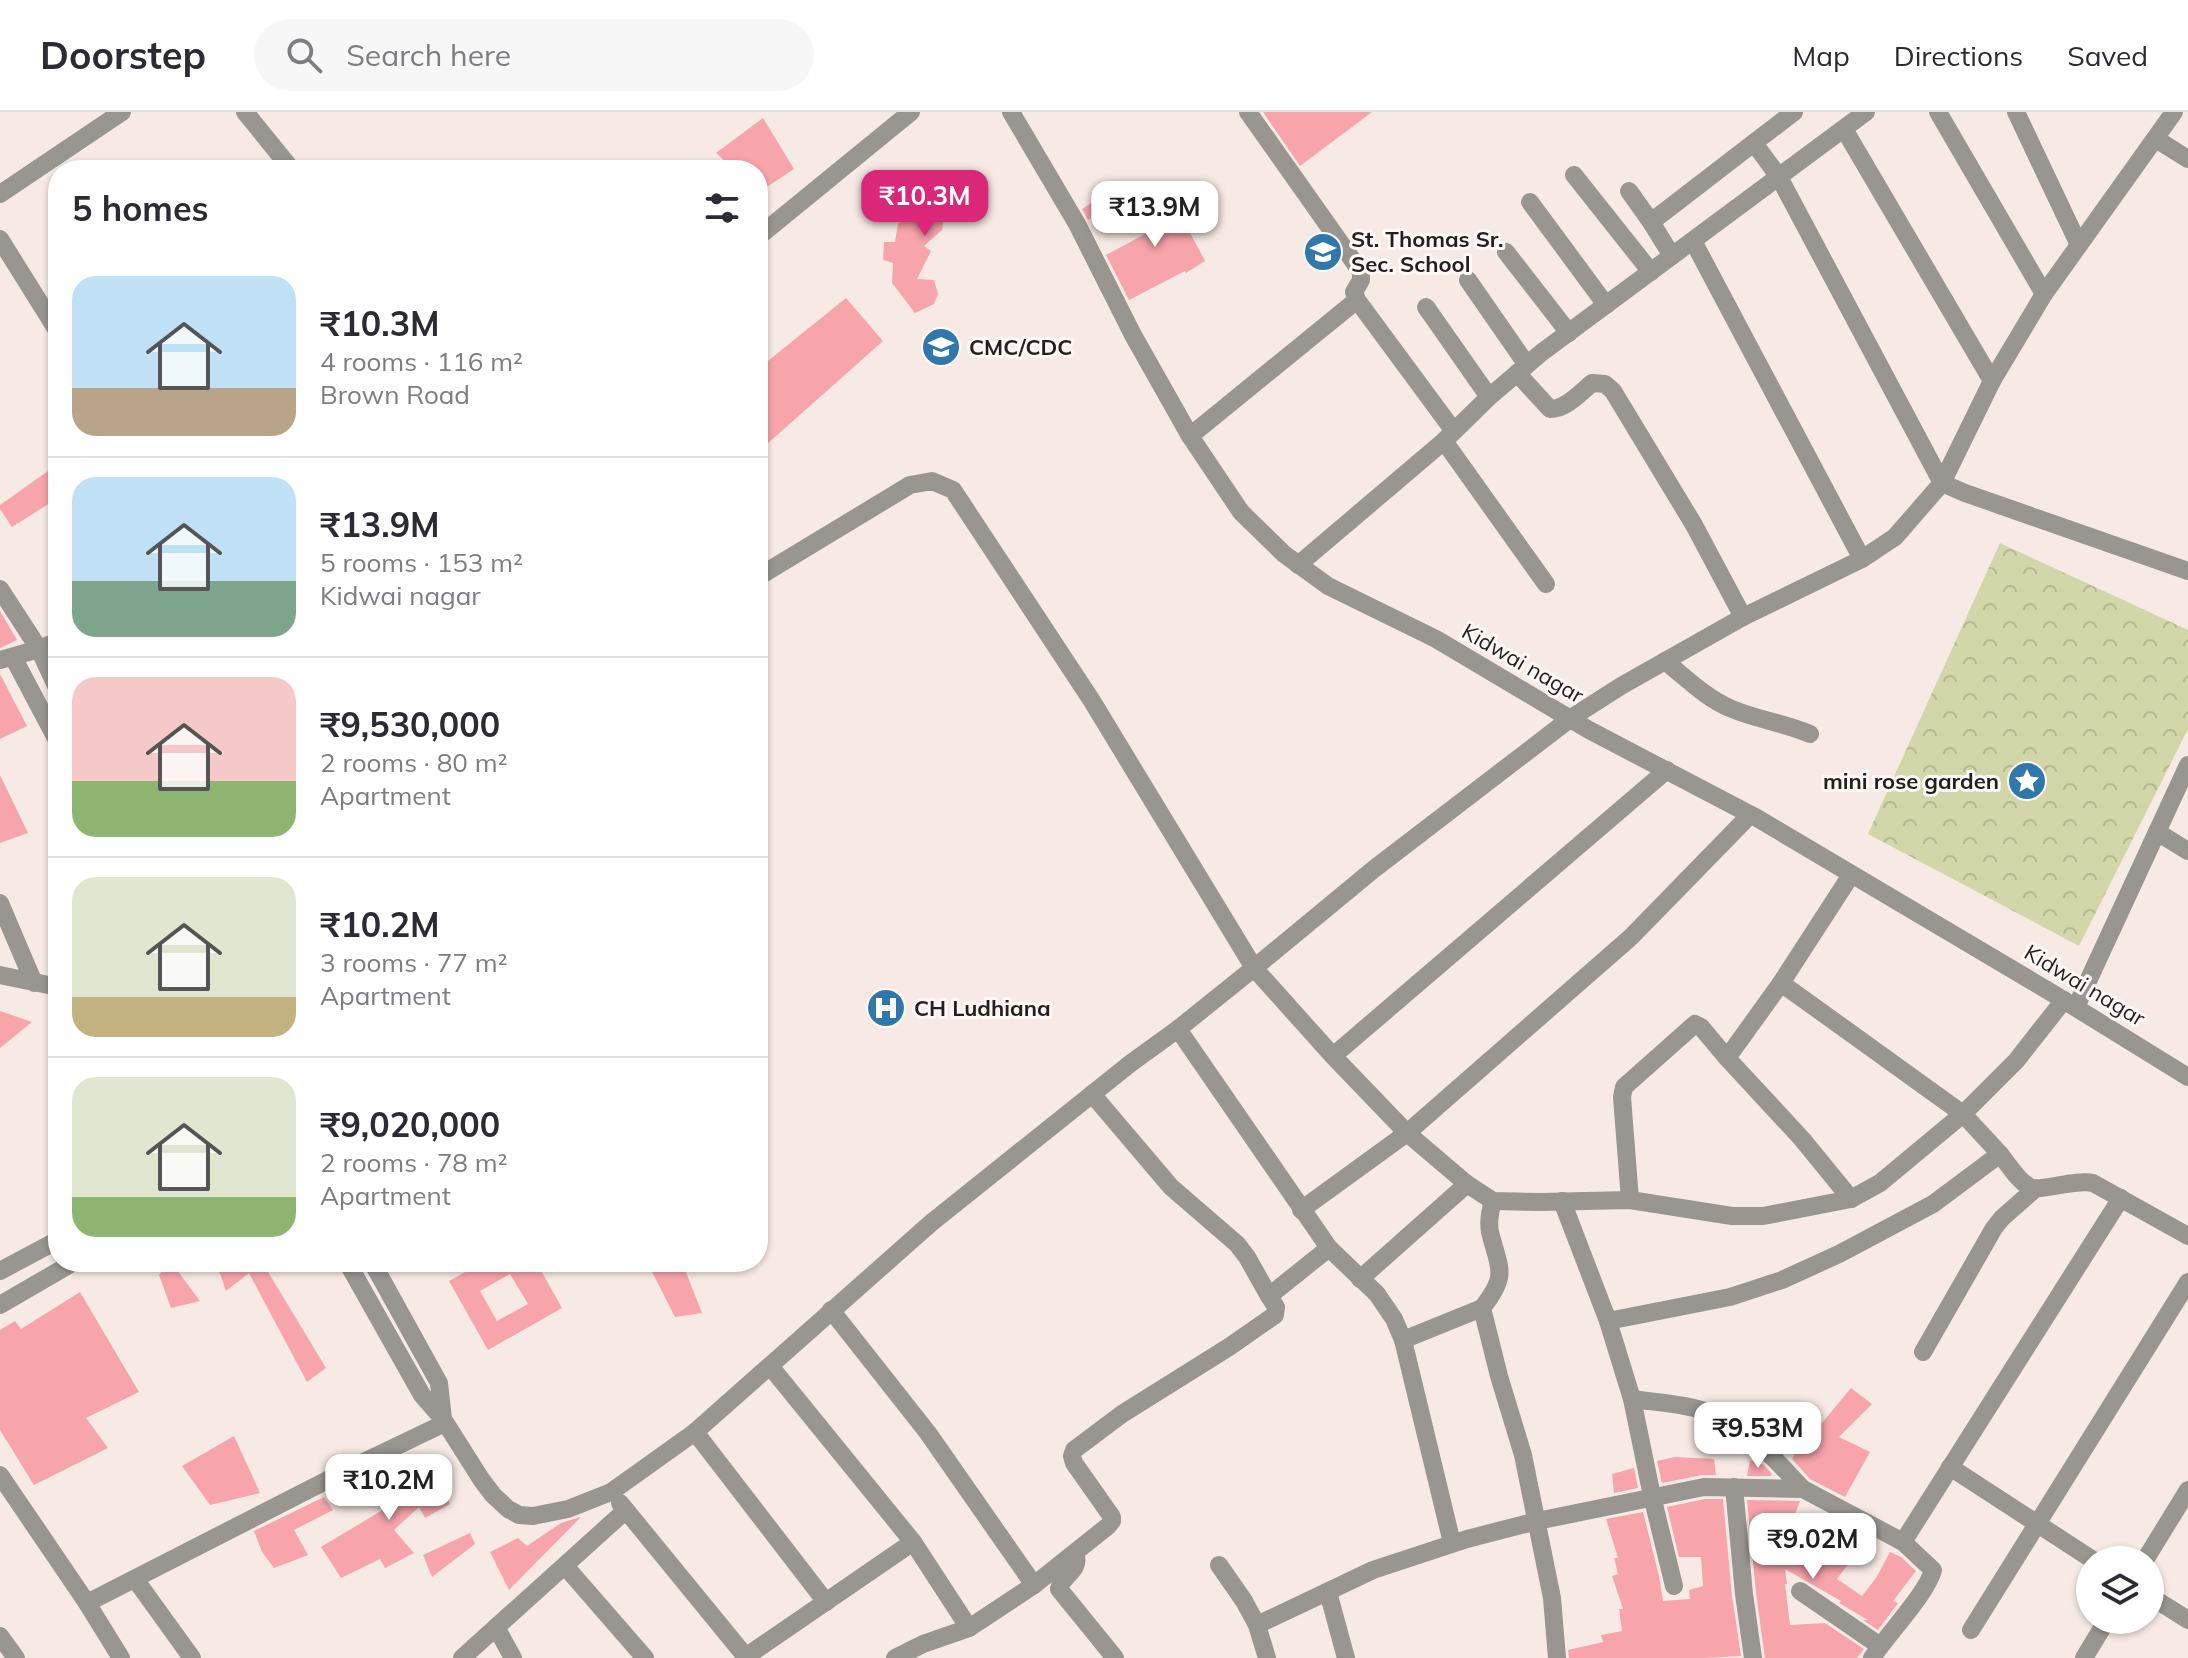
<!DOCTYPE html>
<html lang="en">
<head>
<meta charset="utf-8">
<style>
	body { margin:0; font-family:Mulish,sans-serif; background:#f7f7f7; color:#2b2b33; height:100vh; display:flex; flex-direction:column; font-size:30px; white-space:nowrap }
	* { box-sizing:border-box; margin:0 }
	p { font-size:26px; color:#7c7c81 }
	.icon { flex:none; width:44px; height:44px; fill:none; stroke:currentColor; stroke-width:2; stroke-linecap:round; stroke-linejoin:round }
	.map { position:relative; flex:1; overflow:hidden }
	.panel { position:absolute; left:48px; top:48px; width:720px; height:1112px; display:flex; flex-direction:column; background:#fff; border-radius:32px; box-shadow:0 2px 6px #0004 }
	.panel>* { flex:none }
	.controls { position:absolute; left:2076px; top:1434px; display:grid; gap:16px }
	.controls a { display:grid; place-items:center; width:88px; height:88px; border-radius:50%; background:#fff; box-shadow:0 2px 6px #0004; font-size:40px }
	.price { position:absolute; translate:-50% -68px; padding:0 18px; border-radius:16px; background:#fff; color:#222; font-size:26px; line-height:52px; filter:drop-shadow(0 2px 4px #0008) }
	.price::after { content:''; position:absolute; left:50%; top:48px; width:24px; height:18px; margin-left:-12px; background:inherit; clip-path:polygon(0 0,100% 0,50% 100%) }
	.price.active { background:#db2777; color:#fff }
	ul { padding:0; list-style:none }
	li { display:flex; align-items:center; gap:24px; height:200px; padding:0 24px }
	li+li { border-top:2px solid #e1e1e2 }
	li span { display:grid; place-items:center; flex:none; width:224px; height:160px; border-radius:24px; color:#555 }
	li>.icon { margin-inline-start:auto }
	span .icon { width:96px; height:96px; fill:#fffc; stroke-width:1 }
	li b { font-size:34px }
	h2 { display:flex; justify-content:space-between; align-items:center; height:96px; padding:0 24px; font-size:34px }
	header { display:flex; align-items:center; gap:48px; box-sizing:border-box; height:112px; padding:0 40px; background:#fff; border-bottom:2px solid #e1e1e2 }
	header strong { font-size:38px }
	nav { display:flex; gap:44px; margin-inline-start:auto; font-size:28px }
	.search { width:560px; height:72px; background:#f7f7f7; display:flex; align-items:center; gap:20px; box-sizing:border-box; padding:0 28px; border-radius:44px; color:#7c7c81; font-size:30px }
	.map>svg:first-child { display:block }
	.park { fill:url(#park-crowns) }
	.building { fill:#f7a4ab; fill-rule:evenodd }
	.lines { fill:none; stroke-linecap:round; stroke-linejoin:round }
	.minor { stroke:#999692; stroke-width:18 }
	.labels { text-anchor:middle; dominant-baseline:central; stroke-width:6; stroke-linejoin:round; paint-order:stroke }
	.poi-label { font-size:22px; font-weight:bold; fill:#231f1d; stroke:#fef9f7; text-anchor:start }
	.street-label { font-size:22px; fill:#231f1d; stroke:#fef9f7 }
</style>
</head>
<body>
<header>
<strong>Doorstep</strong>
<div class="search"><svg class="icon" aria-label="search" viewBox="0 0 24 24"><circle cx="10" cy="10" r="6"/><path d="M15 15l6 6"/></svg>Search here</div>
<nav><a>Map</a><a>Directions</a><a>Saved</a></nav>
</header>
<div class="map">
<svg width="2188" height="1546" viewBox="0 0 2188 1546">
	<defs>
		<pattern id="park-crowns" width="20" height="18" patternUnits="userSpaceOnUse" patternTransform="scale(2)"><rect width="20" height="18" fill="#d2d6a9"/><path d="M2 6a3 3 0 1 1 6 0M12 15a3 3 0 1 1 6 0" fill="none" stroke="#b4b791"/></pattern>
	</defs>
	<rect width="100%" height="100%" fill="#f7eae5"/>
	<polygon class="park" points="2000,431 2188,518 2188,617 2079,834 1868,722"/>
	<g class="building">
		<polygon points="1263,0 1372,0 1300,54"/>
		<polygon points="763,6 794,57 758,81 758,58 734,58 716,41"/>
		<polygon points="951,61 961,75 973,66 973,85 977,99 967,106 957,104 944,107 942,118 924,134 931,139 917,167 934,168 938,182 934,192 915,201 892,171 893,151 883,148 884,130 895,130 898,111 912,107 903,93 921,83 923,85"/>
		<polygon points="1113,77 1121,89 1088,108 1082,97"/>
		<polygon points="1155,77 1171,104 1178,98 1205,149 1186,161 1185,159 1129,188 1106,143 1149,120 1129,94"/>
		<polygon points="846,186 883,229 758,340 758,257"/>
		<polygon points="58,352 58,386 12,415 0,397 0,393"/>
		<polygon points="0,499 17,528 0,536"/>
		<polygon points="0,562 27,614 0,627"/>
		<polygon points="0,663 28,721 0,731"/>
		<polygon points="0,899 32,910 0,936"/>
		<polygon points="171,1150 200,1189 171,1196 159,1163"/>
		<polygon points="216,1150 262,1150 326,1256 307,1270 249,1161 226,1179"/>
		<path d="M 483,1150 L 531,1150 L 535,1157 L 539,1155 L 562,1196 L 488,1238 L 449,1169 ZM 510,1162 L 528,1192 L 497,1209 L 480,1179 Z"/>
		<polygon points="647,1150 682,1150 702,1201 675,1205"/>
		<polygon points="80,1180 139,1280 86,1306 108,1336 34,1373 0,1318 0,1218 15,1209 21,1217"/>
		<polygon points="1851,1276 1872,1292 1839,1325 1870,1340 1845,1385 1810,1367 1792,1347 1810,1314 1817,1317"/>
		<polygon points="234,1324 260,1381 210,1393 182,1354"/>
		<polygon points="431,1343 438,1360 436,1361 450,1392 425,1406 419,1395 394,1418 414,1441 385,1456 380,1447 341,1466 321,1435 406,1384 393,1361"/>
		<polygon points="1675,1345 1714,1347 1716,1363 1702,1363 1662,1371 1657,1349"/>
		<polygon points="1750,1348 1764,1353 1772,1362 1771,1364 1747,1364"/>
		<polygon points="1634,1356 1638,1376 1614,1381 1612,1362"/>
		<polygon points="324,1385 333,1398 294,1418 308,1443 274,1456 262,1440 254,1419"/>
		<polygon points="1705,1387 1723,1387 1732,1484 1741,1544 1703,1546 1569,1546 1568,1538 1603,1530 1601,1523 1622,1519 1619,1497 1623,1497 1612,1464 1618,1462 1614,1446 1618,1446 1606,1407 1643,1400 1659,1464 1663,1489 1690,1487 1689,1478 1703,1474 1701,1445 1679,1445 1667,1395"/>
		<polygon points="1747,1388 1800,1389 1793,1407 1838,1427 1846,1414 1868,1425 1837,1467 1862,1484 1876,1466 1890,1440 1901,1445 1916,1459 1893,1489 1898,1491 1878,1518 1863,1508 1868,1508 1839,1491 1841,1489 1785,1457 1787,1472 1785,1472 1790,1513 1825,1511 1864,1537 1857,1546 1765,1546 1756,1481"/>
		<polygon points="580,1405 580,1406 509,1478 490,1440 518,1426 527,1434 561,1411"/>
		<polygon points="470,1421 475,1432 432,1465 423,1443"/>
	</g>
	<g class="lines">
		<g class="minor">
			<polyline points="245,0 292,58"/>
			<polyline points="1011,0 1077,112 1133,223 1190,324 1241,400 1284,442 1328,474 1436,527 1589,618 1757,706 2052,881 2188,965"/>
			<polyline points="1248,0 1361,160 1361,168 1354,180 1357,188 1453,318"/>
			<polyline points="1938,0 2044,182"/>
			<polyline points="2016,0 2079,133"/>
			<polyline points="1844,17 1992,269"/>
			<polyline points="2156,27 2188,47"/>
			<polyline points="1754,31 1779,65 1942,371 1965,381 2188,459"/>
			<polyline points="1574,63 1651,160"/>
			<polyline points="1629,79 1651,110"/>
			<polyline points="0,82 122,0"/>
			<polyline points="1530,90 1606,193"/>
			<polyline points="758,125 911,0"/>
			<polyline points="0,127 58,220"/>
			<polyline points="1693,129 1862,447"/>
			<polyline points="1506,140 1569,221"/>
			<polyline points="1672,144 1651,110 1794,0"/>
			<polyline points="1468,168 1527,253"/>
			<polyline points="1426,195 1489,285"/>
			<path d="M 1517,261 L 1550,297 C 1566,297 1580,281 1592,271 L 1605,272 L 1613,279 L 1694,413 L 1743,505"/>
			<polyline points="1190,324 1357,188"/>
			<polyline points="1444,329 1546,472"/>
			<polyline points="1298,453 1444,329 1489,285 1541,241 1866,0"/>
			<polyline points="758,465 910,373 932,369 953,378 1092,589 1254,856 1333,944 1407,1021 1467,1072 1493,1089 1541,1090 1630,1088 1732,1104 1763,1104 1851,1087 1880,1071 1963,1002 2016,949 2064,888"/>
			<polyline points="0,477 39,537 58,578"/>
			<polyline points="13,545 58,630"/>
			<polyline points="0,548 39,537 58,529"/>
			<path d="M 1665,549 C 1686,566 1707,587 1732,597 C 1758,608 1785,611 1810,622"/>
			<polyline points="2157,720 2188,739"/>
			<polyline points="1851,763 1781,871 1727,946 1802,1027 1851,1087"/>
			<polyline points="0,791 34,871"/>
			<polyline points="0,863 58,875"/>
			<polyline points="1781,871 1963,1002 2000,1042"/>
			<polyline points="2076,895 2188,653"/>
			<polyline points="1178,917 1329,1136 1377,1182 1394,1207 1403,1228 1452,1431"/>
			<polyline points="1333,944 1667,658"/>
			<polyline points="1092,982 1171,1075 1237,1132 1247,1145 1269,1184"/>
			<polyline points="1630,1088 1622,985 1624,975 1695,912 1701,915 1727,946"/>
			<path d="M 1493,1089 C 1490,1099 1488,1109 1490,1120 C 1499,1157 1509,1162 1482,1196 L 1499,1264 L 1523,1343 L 1552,1486 L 1557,1546"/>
			<polyline points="1562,1089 1608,1209 1632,1287 1652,1384 1674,1474"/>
			<polyline points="1301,1098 1407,1021 1631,825 1750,703"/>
			<polyline points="347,1150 422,1283 443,1307 481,1367 493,1383 508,1397 519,1403 533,1404 568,1397 611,1380 695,1320 931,1111 1131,951 1178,917 1254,856 1374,757 1571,606 1621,574 1743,505 1862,447 1895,425 1942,371 1992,269 2044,182 2174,0"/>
			<polyline points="372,1150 439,1271 443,1307"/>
			<polyline points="0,1159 58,1128"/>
			<polyline points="1360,1167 1467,1072"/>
			<polyline points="0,1193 74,1150"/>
			<polyline points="831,1198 928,1321 1034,1473"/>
			<path d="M 1608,1209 L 1730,1185 L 1782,1168 L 1839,1142 L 1933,1092 L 2000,1042 C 2008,1052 2018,1069 2030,1075 C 2039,1080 2075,1067 2093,1071 L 2188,1124"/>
			<polyline points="1403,1228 1482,1196"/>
			<polyline points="1923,1240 1994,1116 2002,1106 2035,1077"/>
			<path d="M 1632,1287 C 1660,1291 1691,1292 1718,1304 C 1752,1319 1778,1351 1803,1377"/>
			<polyline points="695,1320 826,1490"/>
			<polyline points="1950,1355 2093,1448"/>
			<polyline points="0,1363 87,1491 121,1546"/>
			<polyline points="1734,1375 1744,1482 1753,1546"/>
			<polyline points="620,1391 746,1545"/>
			<polyline points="913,1430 969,1516"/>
			<polyline points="1903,1430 2121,1086"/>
			<path d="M 1075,1441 C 1082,1459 1062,1463 1059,1477 L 1115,1546"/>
			<polyline points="2145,1448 2188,1378"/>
			<polyline points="1219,1453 1244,1489 1257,1513 1267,1546"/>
			<polyline points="565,1454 645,1546"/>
			<polyline points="135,1467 192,1546"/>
			<polyline points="1800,1479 1880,1534"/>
			<polyline points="1328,1480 1346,1546"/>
			<polyline points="2150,1484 2188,1508"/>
			<polyline points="87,1491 353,1355 445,1311"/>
			<path d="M 1257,1513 L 1373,1458 L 1467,1427 L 1537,1409 L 1704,1375 L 1803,1377 L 1903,1430 L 1933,1458 C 1928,1480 1886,1524 1872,1546"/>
			<polyline points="496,1515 513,1546"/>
			<polyline points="1971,1518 2188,1170"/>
			<polyline points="0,1524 16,1546"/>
			<polyline points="462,1546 625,1399"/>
			<polyline points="744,1546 913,1430 770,1254"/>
			<polyline points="895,1546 923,1532 969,1516 1034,1473 1108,1414 1112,1409 1112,1405 1074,1351 1072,1344 1074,1338 1122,1302 1229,1235 1275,1203 1276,1195 1269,1184 1329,1136"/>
			<polyline points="2084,1546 2107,1508"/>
		</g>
	</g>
	<defs>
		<symbol id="school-disc" viewBox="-11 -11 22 22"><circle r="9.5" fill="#3078ac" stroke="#fef9f7"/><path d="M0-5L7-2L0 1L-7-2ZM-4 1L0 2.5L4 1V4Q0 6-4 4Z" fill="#fff"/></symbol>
		<symbol id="university-disc" viewBox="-11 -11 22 22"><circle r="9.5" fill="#3078ac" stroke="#fef9f7"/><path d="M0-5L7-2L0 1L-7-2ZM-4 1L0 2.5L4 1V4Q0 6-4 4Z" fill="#fff"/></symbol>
		<symbol id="sight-disc" viewBox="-11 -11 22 22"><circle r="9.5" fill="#3078ac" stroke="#fef9f7"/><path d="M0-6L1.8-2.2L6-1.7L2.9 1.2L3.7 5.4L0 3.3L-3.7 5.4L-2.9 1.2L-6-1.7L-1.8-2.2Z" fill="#fff"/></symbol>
		<symbol id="hospital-disc" viewBox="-11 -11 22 22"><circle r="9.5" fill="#3078ac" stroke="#fef9f7"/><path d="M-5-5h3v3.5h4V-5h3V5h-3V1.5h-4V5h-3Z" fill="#fff"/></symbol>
	</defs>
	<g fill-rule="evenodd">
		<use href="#school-disc" x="1301" y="118" width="44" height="44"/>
		<use href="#university-disc" x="919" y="213" width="44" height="44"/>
		<use href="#sight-disc" x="2005" y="647" width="44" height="44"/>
		<use href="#hospital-disc" x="864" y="874" width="44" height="44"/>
	</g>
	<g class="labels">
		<g class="poi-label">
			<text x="1351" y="127">St. Thomas Sr.<tspan x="1351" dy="25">Sec. School</tspan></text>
			<text x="969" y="235">CMC/CDC</text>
			<text x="1999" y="669" text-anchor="end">mini rose garden</text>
			<text x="914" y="896">CH Ludhiana</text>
		</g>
		<g class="street-label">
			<text transform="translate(1523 551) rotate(30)">Kidwai nagar</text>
			<text transform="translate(2085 873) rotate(31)">Kidwai nagar</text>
		</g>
	</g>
</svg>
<div class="controls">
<a><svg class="icon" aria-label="layers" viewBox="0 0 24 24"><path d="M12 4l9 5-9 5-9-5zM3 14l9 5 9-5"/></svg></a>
</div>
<b class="price active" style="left:925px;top:126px">₹10.3M</b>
<b class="price" style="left:1155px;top:137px">₹13.9M</b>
<b class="price" style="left:1758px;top:1358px">₹9.53M</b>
<b class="price" style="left:389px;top:1410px">₹10.2M</b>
<b class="price" style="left:1813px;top:1469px">₹9.02M</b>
<section class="panel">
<h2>5 homes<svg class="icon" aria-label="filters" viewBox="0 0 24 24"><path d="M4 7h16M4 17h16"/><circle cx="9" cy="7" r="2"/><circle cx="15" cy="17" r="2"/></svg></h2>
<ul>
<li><span style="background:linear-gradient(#bfe0f5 70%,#b9a48a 0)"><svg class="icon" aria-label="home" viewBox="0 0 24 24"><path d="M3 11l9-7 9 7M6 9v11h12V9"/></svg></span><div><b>₹10.3M</b><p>4 rooms · 116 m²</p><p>Brown Road</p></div></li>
<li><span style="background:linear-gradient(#bfe0f5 65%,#7fa58c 0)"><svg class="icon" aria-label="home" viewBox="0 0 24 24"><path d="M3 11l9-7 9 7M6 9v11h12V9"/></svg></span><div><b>₹13.9M</b><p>5 rooms · 153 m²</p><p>Kidwai nagar</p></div></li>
<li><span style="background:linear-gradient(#f6c9c9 65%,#8fb573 0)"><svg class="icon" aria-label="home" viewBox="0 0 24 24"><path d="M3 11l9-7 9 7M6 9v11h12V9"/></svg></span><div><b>₹9,530,000</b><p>2 rooms · 80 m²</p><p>Apartment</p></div></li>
<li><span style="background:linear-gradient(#dfe7d0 75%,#c2b280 0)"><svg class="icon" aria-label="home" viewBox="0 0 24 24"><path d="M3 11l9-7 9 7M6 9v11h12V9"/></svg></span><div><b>₹10.2M</b><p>3 rooms · 77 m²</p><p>Apartment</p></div></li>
<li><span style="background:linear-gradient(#dfe7d0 75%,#8fb573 0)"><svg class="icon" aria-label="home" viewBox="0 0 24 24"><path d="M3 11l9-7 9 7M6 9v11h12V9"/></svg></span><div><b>₹9,020,000</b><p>2 rooms · 78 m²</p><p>Apartment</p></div></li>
</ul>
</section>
</div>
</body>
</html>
